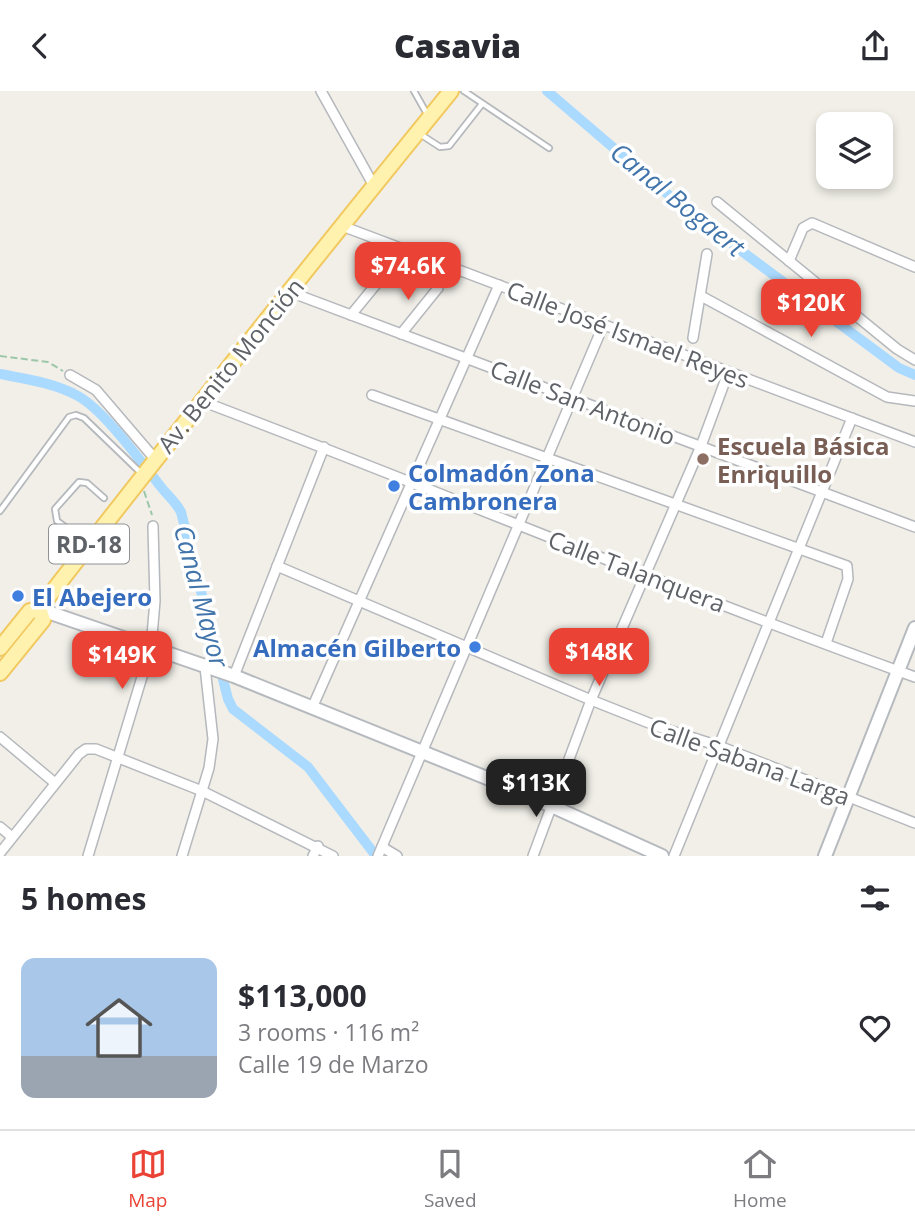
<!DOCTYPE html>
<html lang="en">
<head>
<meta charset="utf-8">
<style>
	body { margin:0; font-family:"Open Sans",sans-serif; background:#f7f7f7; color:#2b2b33; height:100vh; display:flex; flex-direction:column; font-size:26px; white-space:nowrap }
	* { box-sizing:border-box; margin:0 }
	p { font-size:23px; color:#7c7c81 }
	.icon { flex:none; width:38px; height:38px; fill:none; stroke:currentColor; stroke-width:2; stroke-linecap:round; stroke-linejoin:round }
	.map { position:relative; height:765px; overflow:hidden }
	.sheet { display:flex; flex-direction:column; background:#fff; flex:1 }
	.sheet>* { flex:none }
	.buttons { position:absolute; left:816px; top:21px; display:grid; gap:14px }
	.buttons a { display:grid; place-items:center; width:77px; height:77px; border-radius:14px; background:#fff; box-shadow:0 4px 10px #0003; font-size:35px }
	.price { position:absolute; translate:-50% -60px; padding:0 16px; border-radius:14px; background:#ea4335; color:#fff; font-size:23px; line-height:46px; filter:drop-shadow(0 2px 4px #0008) }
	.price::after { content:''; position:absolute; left:50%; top:42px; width:21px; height:16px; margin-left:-10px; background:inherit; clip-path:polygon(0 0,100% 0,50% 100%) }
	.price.on { background:#222; color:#fff }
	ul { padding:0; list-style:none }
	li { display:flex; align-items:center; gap:21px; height:175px; padding:0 21px }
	li span { display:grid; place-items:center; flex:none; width:196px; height:140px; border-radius:14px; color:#555 }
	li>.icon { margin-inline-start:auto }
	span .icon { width:84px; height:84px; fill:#fffc; stroke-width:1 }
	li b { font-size:30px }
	h2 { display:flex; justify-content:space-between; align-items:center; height:84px; padding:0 21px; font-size:30px }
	header { display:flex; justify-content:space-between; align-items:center; height:91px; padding:0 21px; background:#fff; font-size:32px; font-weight:800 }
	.tabs { display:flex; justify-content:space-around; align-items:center; height:98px; border-top:2px solid #e1e1e2; background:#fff; font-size:19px; color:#7c7c81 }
	.tabs a { display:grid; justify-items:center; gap:4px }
	.tabs .on { color:#ea4335 }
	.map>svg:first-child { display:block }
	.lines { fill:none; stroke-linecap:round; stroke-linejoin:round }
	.canal { stroke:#aadaff; stroke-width:10 }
	.lane-casing { stroke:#b5b8bc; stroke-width:8 }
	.street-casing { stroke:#b5b8bc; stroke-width:12 }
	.secondary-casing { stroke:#b6babf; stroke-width:16 }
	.primary-casing { stroke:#f2c960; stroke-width:18 }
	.path { stroke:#9cc7a9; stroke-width:2; stroke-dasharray:7 3.5; stroke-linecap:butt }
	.lane { stroke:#fff; stroke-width:4.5 }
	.street { stroke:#fff; stroke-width:9 }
	.secondary { stroke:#fff; stroke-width:12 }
	.primary { stroke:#fff2af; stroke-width:14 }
	.education-dot { fill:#8d6e63; stroke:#fff; stroke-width:2.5 }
	.shop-dot { fill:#3f7fe0; stroke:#fff; stroke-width:2.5 }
	.labels { text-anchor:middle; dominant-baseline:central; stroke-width:7; stroke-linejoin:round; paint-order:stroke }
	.shield { fill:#fff; stroke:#8f9295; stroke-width:2 }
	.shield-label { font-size:23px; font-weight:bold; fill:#5f6368 }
	.street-label { font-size:24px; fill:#5f6368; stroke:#fff }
	.education-label { font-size:24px; font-weight:bold; fill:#785e54; stroke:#fff; text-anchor:start }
	.shop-label { font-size:24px; font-weight:bold; fill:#366cbe; stroke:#fff; text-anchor:start }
	.water-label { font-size:26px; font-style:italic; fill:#4174aa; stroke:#fff }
</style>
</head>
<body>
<header><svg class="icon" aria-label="back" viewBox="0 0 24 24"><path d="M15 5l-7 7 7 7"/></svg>Casavia<svg class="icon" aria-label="share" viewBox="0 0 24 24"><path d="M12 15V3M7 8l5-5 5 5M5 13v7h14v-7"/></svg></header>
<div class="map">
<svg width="915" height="765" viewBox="0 0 915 765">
	<rect width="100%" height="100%" fill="#f1efe8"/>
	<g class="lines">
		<g class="canal">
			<polyline points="547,0 685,118 899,277 915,284"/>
			<path d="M 0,283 C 26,288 55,292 78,305 C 105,320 141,371 161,396 C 168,405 176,411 181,421 L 228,608 L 233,618 L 308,676 L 376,765"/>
		</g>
		<defs>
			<g id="lane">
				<polyline points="414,0 427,23"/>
				<polyline points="464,0 549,57"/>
				<polyline points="420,43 440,56 449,55 482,13"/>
				<polyline points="0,420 69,326 76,324 84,327 142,383"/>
				<polyline points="86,451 57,430 55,418 79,391 87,392 104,407"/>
			</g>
			<g id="street">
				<polyline points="321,0 374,95"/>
				<polyline points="717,111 897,258 915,269"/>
				<polyline points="342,135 915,351"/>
				<polyline points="789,170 803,137 812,132 915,176"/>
				<polyline points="290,201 915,436"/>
				<polyline points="701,205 887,306 915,310"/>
				<polyline points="351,224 404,159"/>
				<polyline points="401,243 438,197"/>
				<polyline points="693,247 707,163"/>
				<polyline points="70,284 96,299 155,368"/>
				<polyline points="372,304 847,475 848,488 826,552"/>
				<path d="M 204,311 C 442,401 676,500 915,586"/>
				<polyline points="277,475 591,609 659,636 719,655 915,732"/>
				<polyline points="234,585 324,356"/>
				<polyline points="312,617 499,194"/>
				<polyline points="0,646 55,692"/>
				<polyline points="0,736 12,746"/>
				<polyline points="382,756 397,765"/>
				<polyline points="0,762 79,663 86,658 96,658 202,700 333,765"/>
				<polyline points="88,765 151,556 155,510 153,435"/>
				<polyline points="182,765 209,677 213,648 205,576"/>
				<polyline points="313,765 318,755"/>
				<polyline points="378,765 603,235"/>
				<polyline points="533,765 591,609 701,355 728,282"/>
				<polyline points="674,765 852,327"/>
			</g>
			<g id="secondary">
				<polyline points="39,518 234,585 514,698 662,765"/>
				<polyline points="825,765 915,537"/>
			</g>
			<g id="primary">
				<path d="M 0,557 L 30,520 L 39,518 C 174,344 312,171 451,0"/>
				<polyline points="0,582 43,529 39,518"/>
			</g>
		</defs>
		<use href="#lane" class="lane-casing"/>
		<use href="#street" class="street-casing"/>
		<use href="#secondary" class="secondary-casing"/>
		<use href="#primary" class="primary-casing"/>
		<g class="path">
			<polyline points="0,265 48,271 63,280"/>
			<polyline points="144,400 152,424"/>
		</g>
		<use href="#lane" class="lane"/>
		<use href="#street" class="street"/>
		<use href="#secondary" class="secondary"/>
		<use href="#primary" class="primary"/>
	</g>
	<circle class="education-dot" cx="703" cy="368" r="7"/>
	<g class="shop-dot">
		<circle cx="394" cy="395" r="7"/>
		<circle cx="18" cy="505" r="7"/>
		<circle cx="475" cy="556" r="7"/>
	</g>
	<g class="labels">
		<rect class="shield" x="49" y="433.5" width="80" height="39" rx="5"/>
		<g class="shield-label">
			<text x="89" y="453">RD-18</text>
		</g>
		<g class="street-label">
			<text transform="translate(628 243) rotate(21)">Calle José Ismael Reyes</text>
			<text transform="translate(230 274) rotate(-51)">Av. Benito Monción</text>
			<text transform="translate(583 311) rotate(21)">Calle San Antonio</text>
			<text transform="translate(637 480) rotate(21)">Calle Talanquera</text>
			<text transform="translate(750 670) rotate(20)">Calle Sabana Larga</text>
		</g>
		<g class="education-label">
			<text x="717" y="354">Escuela Básica<tspan x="717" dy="28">Enriquillo</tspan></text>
		</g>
		<g class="shop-label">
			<text x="408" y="381">Colmadón Zona<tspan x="408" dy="28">Cambronera</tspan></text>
			<text x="32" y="505">El Abejero</text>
			<text x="461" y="556" text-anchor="end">Almacén Gilberto</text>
		</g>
		<g class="water-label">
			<text transform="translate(678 108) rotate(39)">Canal Bogaert</text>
			<text transform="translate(202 505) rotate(75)">Canal Mayor</text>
		</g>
	</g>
</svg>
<div class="buttons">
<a><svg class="icon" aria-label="layers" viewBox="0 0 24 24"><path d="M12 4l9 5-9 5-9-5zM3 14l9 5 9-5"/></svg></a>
</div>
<b class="price" style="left:408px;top:211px">$74.6K</b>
<b class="price" style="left:811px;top:248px">$120K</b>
<b class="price" style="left:599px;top:597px">$148K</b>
<b class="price" style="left:122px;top:600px">$149K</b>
<b class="price on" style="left:536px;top:728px">$113K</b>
</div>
<section class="sheet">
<h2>5 homes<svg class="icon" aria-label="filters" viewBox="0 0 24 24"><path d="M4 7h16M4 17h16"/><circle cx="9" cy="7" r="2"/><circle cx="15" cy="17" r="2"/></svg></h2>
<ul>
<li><span style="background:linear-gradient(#a9c7e8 70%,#9aa5b1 0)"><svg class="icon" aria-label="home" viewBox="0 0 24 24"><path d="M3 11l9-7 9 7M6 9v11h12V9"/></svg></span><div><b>$113,000</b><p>3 rooms · 116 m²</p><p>Calle 19 de Marzo</p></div><svg class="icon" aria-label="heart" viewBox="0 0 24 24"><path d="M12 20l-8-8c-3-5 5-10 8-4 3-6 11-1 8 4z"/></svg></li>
</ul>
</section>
<nav class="tabs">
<a class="on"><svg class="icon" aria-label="map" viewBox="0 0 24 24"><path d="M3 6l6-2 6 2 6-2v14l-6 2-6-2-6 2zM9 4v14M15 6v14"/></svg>Map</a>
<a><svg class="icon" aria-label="saved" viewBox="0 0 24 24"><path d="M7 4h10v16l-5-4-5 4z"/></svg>Saved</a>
<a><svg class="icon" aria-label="home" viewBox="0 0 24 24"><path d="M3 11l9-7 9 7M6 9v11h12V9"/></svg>Home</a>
</nav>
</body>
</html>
